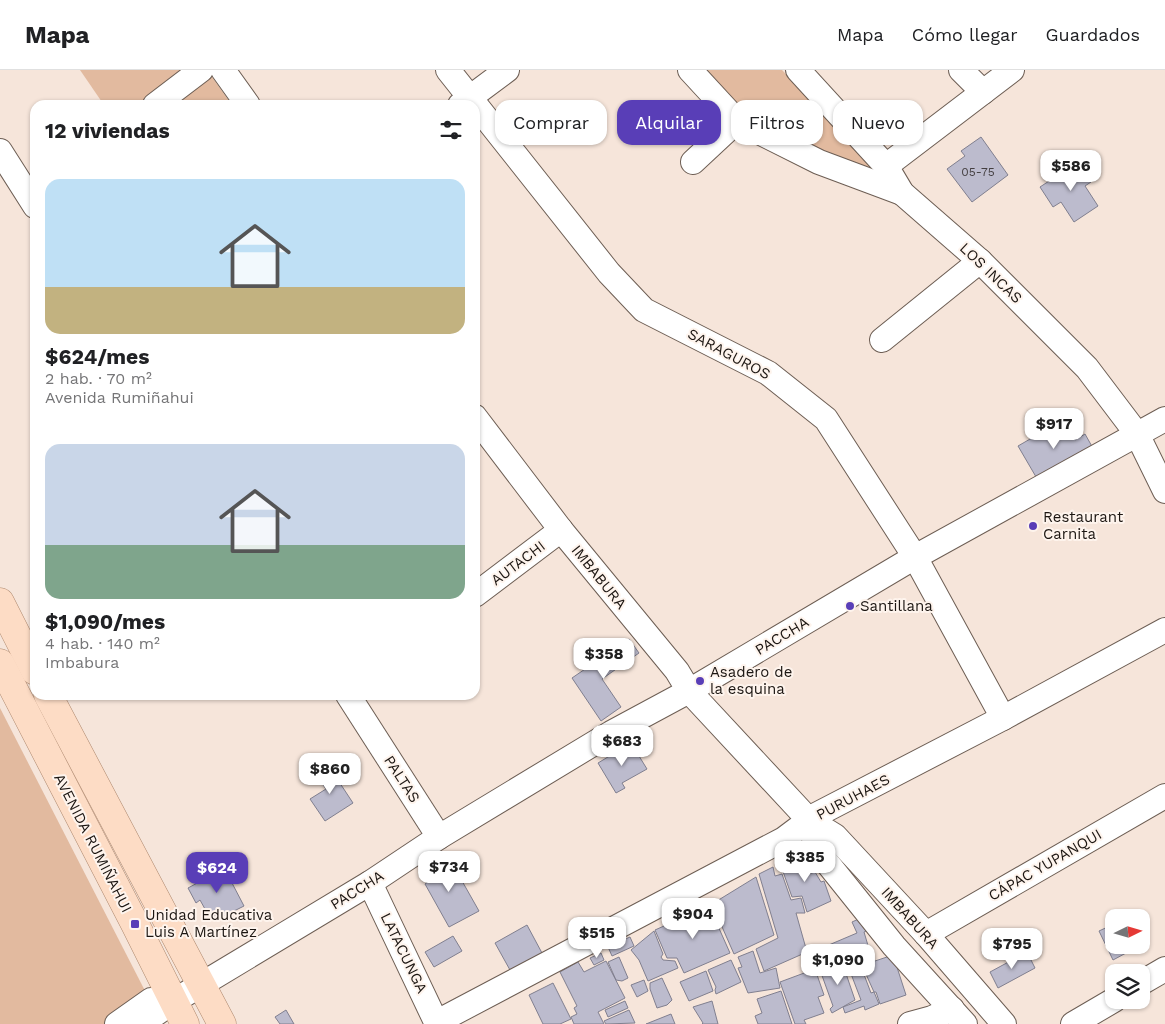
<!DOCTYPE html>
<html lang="es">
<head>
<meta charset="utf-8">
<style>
	body { margin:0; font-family:"Work Sans",sans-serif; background:#f6f6f6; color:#202124; height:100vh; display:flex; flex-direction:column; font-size:19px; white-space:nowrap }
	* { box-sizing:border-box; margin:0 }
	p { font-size:16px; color:#757577 }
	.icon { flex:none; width:28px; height:28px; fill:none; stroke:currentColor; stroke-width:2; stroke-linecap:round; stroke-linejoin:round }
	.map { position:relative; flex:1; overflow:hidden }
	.details { position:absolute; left:30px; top:30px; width:450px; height:600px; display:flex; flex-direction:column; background:#fff; border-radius:15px; box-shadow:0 1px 4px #0004 }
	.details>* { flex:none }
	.hud { position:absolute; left:495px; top:30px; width:475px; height:45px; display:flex; gap:10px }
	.needle { width:32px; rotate:85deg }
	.buttons { position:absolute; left:1105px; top:839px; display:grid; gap:10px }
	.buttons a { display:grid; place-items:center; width:45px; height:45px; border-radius:10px; background:#fff; box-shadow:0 1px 4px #0004; font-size:25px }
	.price { position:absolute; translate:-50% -42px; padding:0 11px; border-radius:10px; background:#fff; color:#222; font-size:16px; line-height:32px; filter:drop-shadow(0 1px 2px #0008) }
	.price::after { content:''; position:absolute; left:50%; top:30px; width:15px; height:11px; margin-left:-8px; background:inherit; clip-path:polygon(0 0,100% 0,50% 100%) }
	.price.on { background:#593eb7; color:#fff }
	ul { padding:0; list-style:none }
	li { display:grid; align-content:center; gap:10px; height:265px; padding:0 15px }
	li span { display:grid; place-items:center; height:155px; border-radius:15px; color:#555 }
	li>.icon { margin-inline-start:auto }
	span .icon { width:90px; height:90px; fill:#fffc; stroke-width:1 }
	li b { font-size:21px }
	h2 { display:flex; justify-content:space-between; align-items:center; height:60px; padding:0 15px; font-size:21px }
	.pill { padding:0 18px; border-radius:15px; background:#fff; box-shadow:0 1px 4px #0004; font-size:18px; line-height:45px }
	.pill.on { background:#593eb7; color:#fff }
	header { display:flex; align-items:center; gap:30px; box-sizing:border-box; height:70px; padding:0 25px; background:#fff; border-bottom:1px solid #e0e0e0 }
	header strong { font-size:24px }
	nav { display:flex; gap:28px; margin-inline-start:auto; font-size:18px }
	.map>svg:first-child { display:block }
	.green { fill:#e2ba9f }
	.building { fill:#bcbbcd; stroke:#807f8f }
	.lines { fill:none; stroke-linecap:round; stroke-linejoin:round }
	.minor-casing { stroke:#6d5e54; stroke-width:26 }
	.major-casing { stroke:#ae886e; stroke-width:29 }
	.minor { stroke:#fff; stroke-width:24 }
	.major { stroke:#fddcc5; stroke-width:28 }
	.poi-dot { fill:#593eb7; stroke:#fef4ed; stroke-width:2 }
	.labels { text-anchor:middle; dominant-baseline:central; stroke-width:4; stroke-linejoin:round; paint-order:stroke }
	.number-label { font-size:12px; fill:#443f41 }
	.street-label { font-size:15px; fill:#1c1612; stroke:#fef4ed }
	.poi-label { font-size:15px; fill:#1c1612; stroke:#fef4ed; text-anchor:start }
</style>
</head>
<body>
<header>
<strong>Mapa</strong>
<nav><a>Mapa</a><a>Cómo llegar</a><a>Guardados</a></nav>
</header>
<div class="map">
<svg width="1165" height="954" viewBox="0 0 1165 954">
	<rect width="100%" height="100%" fill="#f6e5da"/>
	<g class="green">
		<polygon points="80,0 207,0 232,35 104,35"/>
		<polygon points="683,0 782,0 873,95 885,124 739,63"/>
		<polygon points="0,638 162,954 0,954"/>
	</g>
	<g class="building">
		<polygon points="981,67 1008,105 972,132 947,99 965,86 961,81"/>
		<polygon points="1078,92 1091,112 1085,116 1098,136 1074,152 1061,132 1053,137 1040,117"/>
		<polygon points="1063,350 1075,370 1085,364 1094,380 1039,412 1018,376"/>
		<polygon points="629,569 639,583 602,609 621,637 601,651 572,608"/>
		<polygon points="631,673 647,699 622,713 625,718 616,723 598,693"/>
		<polygon points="328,695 353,733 325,751 310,729 326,719 315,703"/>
		<polygon points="803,781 808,804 815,802 821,812 824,811 831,831 807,842 802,826 792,827 780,793"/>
		<polygon points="434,790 441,802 453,795 479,841 449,857 425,814 429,811 421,797"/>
		<polygon points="227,797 235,812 232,813 244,836 218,849 216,845 210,848 200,830 196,833 188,818"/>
		<polygon points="773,797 775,806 782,804 791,830 801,828 805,843 796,843 807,882 764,901 756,879 778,868 759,804"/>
		<polygon points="756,807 774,865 734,884 712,834"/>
		<polygon points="709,836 730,883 684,903 677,888 667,888 655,860"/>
		<polygon points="863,847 873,858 864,862 872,889 851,897 845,884 820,893 817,898 810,883 857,863 852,852"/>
		<polygon points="1114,854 1114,875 1141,875 1113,890 1099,861"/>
		<polygon points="527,855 542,883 510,900 495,873"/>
		<polygon points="654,861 663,884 661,887 663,890 675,891 678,898 648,911 639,890 631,880"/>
		<polygon points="453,866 462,881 434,897 425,882"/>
		<polygon points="630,867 634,876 612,886 608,877"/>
		<polygon points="753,881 760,903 776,898 780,918 748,923 738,898 742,897 738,887"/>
		<polygon points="1027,882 1035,898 998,918 990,902"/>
		<polygon points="601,883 604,890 594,895 590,888"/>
		<polygon points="893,885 906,925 880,934 876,922 874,922 865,902 854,898"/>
		<polygon points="619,887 628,908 622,911 616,910 608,892"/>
		<polygon points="731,890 741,912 716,924 715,920 716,917 708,900"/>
		<polygon points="606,891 625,928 598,942 604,954 574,954 571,947 577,944 574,938 577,936 560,902 578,892 584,902"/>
		<polygon points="842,892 855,930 832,943 830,939 833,936 820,900"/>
		<polygon points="848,896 856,905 863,902 871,923 874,922 879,934 865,940 864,936 845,943 843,937 861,930"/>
		<polygon points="815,899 824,925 818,927 824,943 804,950 806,954 795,954 780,912"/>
		<polygon points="706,901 713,921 689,931 680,912"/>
		<polygon points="662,908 672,930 667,935 657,938 650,919 650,913"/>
		<polygon points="644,910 648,921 637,927 631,915"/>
		<polygon points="553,913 571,949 560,954 543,954 529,925"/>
		<polygon points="781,921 792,954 758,954 755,946 762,943 757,929"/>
		<polygon points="625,931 628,938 608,947 605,940"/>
		<polygon points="712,931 718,954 702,954 703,953 693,937"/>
		<polygon points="286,940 294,954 280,954 275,947"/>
		<polygon points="629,940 635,953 606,954 604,951"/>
		<polygon points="671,944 675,954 646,954"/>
	</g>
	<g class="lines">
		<defs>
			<g id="minor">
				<polyline points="223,0 248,35"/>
				<polyline points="448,0 609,203 644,240 768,303 826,349 915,487 1003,648"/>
				<polyline points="690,0 737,51 819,92 902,123"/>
				<polyline points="798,0 886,96 902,123 980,191 1087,298 1137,364 1165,421"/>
				<polyline points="961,0 983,22"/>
				<polyline points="155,35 201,0"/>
				<polyline points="460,35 507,0"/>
				<polyline points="0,81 35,136"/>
				<polyline points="693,92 737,51"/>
				<polyline points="886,96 1012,0"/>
				<polyline points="882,270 980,191"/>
				<polyline points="475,347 561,460 677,601 689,621 809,750 835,766 926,864 1004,954"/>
				<polyline points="475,525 561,460"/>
				<polyline points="348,625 439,767"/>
				<polyline points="809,750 817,780 894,876 965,954"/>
				<polyline points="370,813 437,954"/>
				<polyline points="926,864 1165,726"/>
				<polyline points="1141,913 1165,899"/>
				<polyline points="437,952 784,769 816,745 1003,648 1165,560"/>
				<polyline points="117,954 151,930"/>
				<polyline points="141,954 174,931 370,813 439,767 611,663 689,621 915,487 1165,349"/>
				<polyline points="910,954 932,948 952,939"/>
				<polyline points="1073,954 1114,930"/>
			</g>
			<g id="major">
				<polyline points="0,532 35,601"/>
				<polyline points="0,593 135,854 185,954"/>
				<polyline points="48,625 222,954"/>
			</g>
		</defs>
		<use href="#minor" class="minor-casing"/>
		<use href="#major" class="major-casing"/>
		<use href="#minor" class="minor"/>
		<use href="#major" class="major"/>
	</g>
	<g class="poi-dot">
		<circle cx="1033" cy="456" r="5"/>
		<circle cx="850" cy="536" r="5"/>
		<circle cx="700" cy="611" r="5"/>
		<rect x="130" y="849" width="10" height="10" rx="2.5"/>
	</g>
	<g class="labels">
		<g class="number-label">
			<text x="978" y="102">05-75</text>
		</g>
		<g class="street-label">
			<text transform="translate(991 203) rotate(44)">LOS INCAS</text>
			<text transform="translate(729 284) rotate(28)">SARAGUROS</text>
			<text transform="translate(518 493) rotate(-37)">AUTACHI</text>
			<text transform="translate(599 507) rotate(51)">IMBABURA</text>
			<text transform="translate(782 566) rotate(-31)">PACCHA</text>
			<text transform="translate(402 709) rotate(57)">PALTAS</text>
			<text transform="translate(853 727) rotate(-28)">PURUHAES</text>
			<text transform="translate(93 773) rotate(63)">AVENIDA RUMIÑAHUI</text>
			<text transform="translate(1045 795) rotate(-30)">CÁPAC YUPANQUI</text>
			<text transform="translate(357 820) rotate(-32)">PACCHA</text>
			<text transform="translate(910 848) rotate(48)">IMBABURA</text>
			<text transform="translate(404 883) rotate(64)">LATACUNGA</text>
		</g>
		<g class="poi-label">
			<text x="1043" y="447">Restaurant<tspan x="1043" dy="17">Carnita</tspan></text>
			<text x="860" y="536">Santillana</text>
			<text x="710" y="602">Asadero de<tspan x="710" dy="17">la esquina</tspan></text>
			<text x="145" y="845">Unidad Educativa<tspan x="145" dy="17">Luis A Martínez</tspan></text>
		</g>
	</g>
</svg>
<div class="buttons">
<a><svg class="needle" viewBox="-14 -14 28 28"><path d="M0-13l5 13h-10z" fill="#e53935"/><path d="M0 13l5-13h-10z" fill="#757577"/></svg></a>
<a><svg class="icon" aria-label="layers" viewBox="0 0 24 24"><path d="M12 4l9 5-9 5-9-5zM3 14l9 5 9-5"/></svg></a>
</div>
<b class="price" style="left:1071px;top:122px">$586</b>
<b class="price" style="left:1054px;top:380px">$917</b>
<b class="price" style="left:604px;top:610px">$358</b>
<b class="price" style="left:622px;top:697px">$683</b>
<b class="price" style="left:330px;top:725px">$860</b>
<b class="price" style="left:805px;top:813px">$385</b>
<b class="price" style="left:449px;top:823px">$734</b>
<b class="price on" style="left:217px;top:824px">$624</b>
<b class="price" style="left:693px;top:870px">$904</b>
<b class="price" style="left:597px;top:889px">$515</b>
<b class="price" style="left:1012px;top:900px">$795</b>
<b class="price" style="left:838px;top:916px">$1,090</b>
<div class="hud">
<a class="pill">Comprar</a>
<a class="pill on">Alquilar</a>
<a class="pill">Filtros</a>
<a class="pill">Nuevo</a>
</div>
<section class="details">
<h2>12 viviendas<svg class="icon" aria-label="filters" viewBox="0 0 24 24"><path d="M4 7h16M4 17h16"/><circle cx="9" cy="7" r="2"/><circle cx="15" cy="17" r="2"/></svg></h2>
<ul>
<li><span style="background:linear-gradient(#bfe0f5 70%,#c2b280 0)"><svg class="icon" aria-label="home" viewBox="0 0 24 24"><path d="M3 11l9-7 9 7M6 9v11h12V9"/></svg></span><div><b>$624/mes</b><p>2 hab. · 70 m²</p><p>Avenida Rumiñahui</p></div></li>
<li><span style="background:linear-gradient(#c9d6e8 65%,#7fa58c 0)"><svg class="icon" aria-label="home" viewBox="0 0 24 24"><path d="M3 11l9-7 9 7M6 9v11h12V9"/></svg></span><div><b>$1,090/mes</b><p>4 hab. · 140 m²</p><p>Imbabura</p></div></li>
</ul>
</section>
</div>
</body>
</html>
